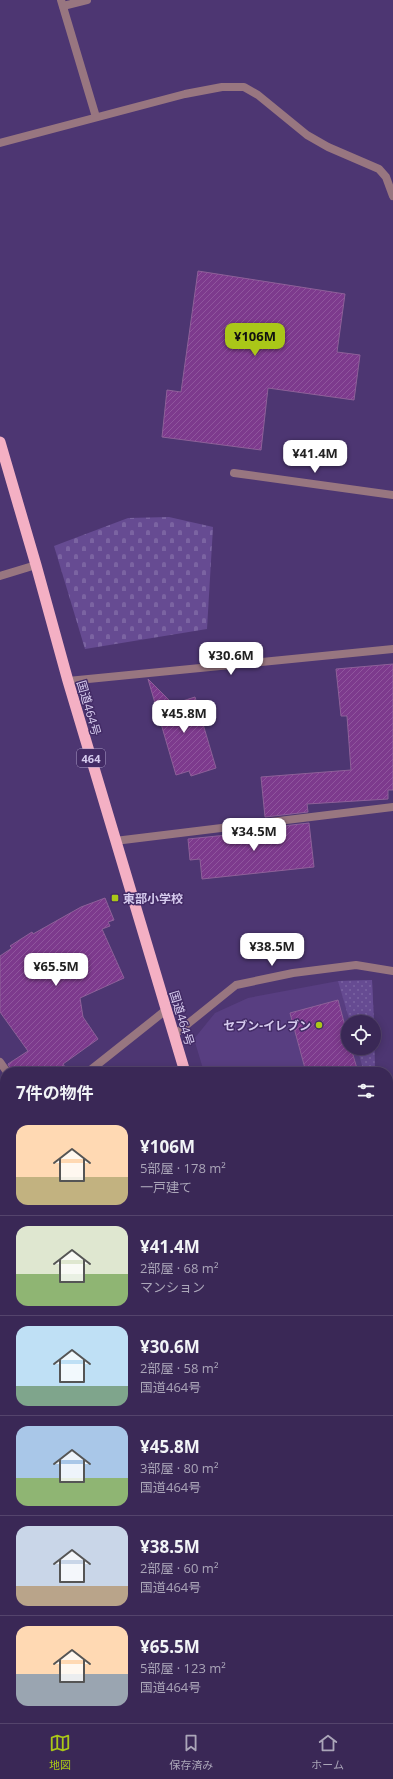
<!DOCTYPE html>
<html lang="ja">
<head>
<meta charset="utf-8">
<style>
	body { margin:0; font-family:"Open Sans","Noto Sans JP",sans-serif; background:#453460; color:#f1f3f6; height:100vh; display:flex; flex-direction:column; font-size:15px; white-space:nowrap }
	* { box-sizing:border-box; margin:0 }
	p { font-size:13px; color:#aba6b9 }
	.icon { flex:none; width:22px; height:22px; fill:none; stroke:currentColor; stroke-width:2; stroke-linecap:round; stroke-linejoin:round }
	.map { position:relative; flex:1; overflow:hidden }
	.panel { position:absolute; left:0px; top:1067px; width:393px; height:656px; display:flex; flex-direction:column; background:#3a2856; border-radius:16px 16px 0 0; box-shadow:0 2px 10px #0003,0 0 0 1px #54446c }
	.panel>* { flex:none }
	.controls { position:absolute; left:341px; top:1015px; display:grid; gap:8px }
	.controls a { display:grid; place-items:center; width:40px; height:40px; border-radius:50%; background:#3a2856; box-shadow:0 2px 10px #0003,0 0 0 1px #54446c; font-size:20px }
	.price { position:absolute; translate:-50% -34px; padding:0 9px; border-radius:8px; background:#fff; color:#222; font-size:13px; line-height:26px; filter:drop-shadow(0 1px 2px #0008) }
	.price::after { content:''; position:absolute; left:50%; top:24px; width:12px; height:9px; margin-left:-6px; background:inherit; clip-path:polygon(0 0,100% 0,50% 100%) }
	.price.active { background:#aac718; color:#111 }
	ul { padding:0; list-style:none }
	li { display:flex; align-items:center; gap:12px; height:100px; padding:0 16px }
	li+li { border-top:1px solid #54446c }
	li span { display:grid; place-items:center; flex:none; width:112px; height:80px; border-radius:12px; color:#555 }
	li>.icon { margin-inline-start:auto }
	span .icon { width:48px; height:48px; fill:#fffc; stroke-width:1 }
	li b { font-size:17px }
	h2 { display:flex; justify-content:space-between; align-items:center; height:48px; padding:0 16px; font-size:17px }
	.tabs { display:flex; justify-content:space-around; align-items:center; height:56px; border-top:1px solid #54446c; background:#3a2856; font-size:11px; color:#aba6b9 }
	.tabs a { display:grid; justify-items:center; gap:2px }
	.tabs .active { color:#aac718 }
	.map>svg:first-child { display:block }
	.built { fill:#583e81 }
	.green { fill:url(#green-dots) }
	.cemetery { fill:url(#cemetery-stones) }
	.building { fill:url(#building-hatch); stroke:#8e6099 }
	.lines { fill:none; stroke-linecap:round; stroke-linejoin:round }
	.service { stroke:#987680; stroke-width:8 }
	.pedestrian { stroke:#987680; stroke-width:8 }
	.minor { stroke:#987680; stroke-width:8 }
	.tertiary { stroke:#987680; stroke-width:8 }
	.trunk { stroke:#f4b0c4; stroke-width:11 }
	.poi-dot { fill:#aac718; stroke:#432b66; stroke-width:1.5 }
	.labels { text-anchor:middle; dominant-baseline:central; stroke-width:3; stroke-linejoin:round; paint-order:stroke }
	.shield { fill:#432b66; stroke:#aa9bc5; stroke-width:1 }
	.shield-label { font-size:11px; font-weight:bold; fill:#d6cbee }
	.street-label { font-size:12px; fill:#d6cbee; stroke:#432b66 }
	.poi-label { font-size:12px; font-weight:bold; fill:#d6cbee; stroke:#432b66; text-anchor:start }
</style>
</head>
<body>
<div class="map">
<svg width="393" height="1723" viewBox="0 0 393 1723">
	<defs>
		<pattern id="green-dots" width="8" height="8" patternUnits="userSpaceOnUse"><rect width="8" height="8" fill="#664b92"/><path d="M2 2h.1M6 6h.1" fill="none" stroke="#7b64a2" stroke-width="1.8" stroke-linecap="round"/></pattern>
		<pattern id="cemetery-stones" width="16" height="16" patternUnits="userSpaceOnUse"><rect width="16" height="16" fill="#664b92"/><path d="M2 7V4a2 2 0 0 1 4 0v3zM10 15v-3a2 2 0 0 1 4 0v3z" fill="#7b64a2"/></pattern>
		<pattern id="building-hatch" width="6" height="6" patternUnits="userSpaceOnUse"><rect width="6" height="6" fill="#7d3a8d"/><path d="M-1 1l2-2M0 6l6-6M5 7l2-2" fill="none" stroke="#8f559d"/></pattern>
	</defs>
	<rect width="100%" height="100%" fill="#4d3672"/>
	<polygon class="built" points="372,980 374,1022 348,1022 348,1048 374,1048 374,1030 375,1072 204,1072 194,1039 215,1013 248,998 338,981"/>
	<g class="green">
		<polygon points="372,980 374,1022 350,1022 338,981"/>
		<polygon points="374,1030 375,1072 364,1072 357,1048 374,1048"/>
	</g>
	<polygon class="cemetery" points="169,517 213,527 207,629 85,649 54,546 128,518"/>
	<g class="building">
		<polygon points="198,271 345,294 337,352 360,355 354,400 268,388 261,450 162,437 167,390 181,392"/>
		<polygon points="393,664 393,790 388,790 388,799 307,804 308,812 265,817 261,777 351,770 347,716 341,716 336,669"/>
		<polygon points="148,679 173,704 195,697 216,768 191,776 189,771 176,775"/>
		<polygon points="309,823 314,867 202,879 200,859 190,860 188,839 266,831 266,828"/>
		<polygon points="105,898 114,920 108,922 110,926 102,929 124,978 80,998 83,1017 98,1039 63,1064 68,1072 12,1072 8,1064 28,1051 0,1012 0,956 12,948 10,946 32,932 33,934 81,907"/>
		<polygon points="338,1000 348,1037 348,1048 351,1048 358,1072 306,1072 290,1013"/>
	</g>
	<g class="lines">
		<g class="service">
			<polyline points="61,0 96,117"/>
			<polyline points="63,6 87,0"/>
			<polyline points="0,143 185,94 222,87 244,87 258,95 307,135 328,147 379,169 386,177 393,196"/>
			<polyline points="115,841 393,807"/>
		</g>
		<g class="pedestrian">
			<polyline points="388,1500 393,1504"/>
			<polyline points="388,1614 393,1616"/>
		</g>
		<g class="minor">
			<polyline points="234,473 393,495"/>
			<polyline points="0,576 36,565"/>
			<polyline points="68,681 393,649"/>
			<polyline points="174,1035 236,985 293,973 356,965 393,971"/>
			<polyline points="0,1062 7,1072"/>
			<polyline points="88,1072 166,1010"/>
			<polyline points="0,1142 5,1138"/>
			<polyline points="388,1159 393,1159"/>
			<path d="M 0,1332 C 5,1344 6,1358 0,1370"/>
		</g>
		<polyline class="tertiary" points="0,1711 5,1709"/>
		<g class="trunk">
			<polyline points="0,442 36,565 68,681 185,1072"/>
			<polyline points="372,1718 374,1723"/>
		</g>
	</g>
	<g class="poi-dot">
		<rect x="111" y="894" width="8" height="8" rx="2"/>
		<circle cx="319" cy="1025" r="4"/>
	</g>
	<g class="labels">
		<rect class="shield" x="77" y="749" width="28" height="18" rx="3"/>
		<g class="shield-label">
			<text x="91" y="758">464</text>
		</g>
		<g class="street-label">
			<text transform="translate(89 708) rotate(74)">国道464号</text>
			<text transform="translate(182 1018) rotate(73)">国道464号</text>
		</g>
		<g class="poi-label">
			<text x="123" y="898">東部小学校</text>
			<text x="311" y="1025" text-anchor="end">セブン-イレブン</text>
		</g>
	</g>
</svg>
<div class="controls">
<a><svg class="icon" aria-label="locate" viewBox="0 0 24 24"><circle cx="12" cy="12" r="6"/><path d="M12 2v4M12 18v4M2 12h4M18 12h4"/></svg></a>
</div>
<b class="price active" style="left:255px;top:357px">¥106M</b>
<b class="price" style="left:315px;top:474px">¥41.4M</b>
<b class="price" style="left:231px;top:676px">¥30.6M</b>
<b class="price" style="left:184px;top:734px">¥45.8M</b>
<b class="price" style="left:254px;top:852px">¥34.5M</b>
<b class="price" style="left:272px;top:967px">¥38.5M</b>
<b class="price" style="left:56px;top:987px">¥65.5M</b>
<section class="panel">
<h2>7件の物件<svg class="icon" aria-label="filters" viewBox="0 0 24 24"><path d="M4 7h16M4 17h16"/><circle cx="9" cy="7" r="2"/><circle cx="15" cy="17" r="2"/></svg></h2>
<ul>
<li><span style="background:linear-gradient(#ffd9b3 65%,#c2b280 0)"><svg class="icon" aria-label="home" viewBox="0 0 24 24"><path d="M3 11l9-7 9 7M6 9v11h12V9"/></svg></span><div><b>¥106M</b><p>5部屋 · 178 m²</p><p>一戸建て</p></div></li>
<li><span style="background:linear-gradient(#dfe7d0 60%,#8fb573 0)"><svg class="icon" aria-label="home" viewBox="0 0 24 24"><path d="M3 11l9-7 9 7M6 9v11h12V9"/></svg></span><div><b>¥41.4M</b><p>2部屋 · 68 m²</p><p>マンション</p></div></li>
<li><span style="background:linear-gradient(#bfe0f5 75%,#7fa58c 0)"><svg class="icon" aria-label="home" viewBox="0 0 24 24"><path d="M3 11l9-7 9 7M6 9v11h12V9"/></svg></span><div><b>¥30.6M</b><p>2部屋 · 58 m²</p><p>国道464号</p></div></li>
<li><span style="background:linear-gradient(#a9c7e8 65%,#8fb573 0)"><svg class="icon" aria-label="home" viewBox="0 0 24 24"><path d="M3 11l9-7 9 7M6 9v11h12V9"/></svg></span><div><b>¥45.8M</b><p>3部屋 · 80 m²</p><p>国道464号</p></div></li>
<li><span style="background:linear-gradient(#c9d6e8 75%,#b9a48a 0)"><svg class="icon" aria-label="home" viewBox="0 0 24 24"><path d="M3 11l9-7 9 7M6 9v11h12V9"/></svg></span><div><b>¥38.5M</b><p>2部屋 · 60 m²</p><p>国道464号</p></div></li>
<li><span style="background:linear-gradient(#ffd9b3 60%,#9aa5b1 0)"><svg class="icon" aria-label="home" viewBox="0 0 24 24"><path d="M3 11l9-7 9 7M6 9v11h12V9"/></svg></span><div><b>¥65.5M</b><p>5部屋 · 123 m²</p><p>国道464号</p></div></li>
</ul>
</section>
</div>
<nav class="tabs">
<a class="active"><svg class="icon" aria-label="map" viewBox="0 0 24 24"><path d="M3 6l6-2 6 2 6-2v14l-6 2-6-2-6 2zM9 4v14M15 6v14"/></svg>地図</a>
<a><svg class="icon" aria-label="saved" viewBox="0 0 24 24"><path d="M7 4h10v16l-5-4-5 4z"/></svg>保存済み</a>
<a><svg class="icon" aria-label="home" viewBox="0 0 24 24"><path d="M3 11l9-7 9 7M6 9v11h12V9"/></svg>ホーム</a>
</nav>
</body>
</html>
